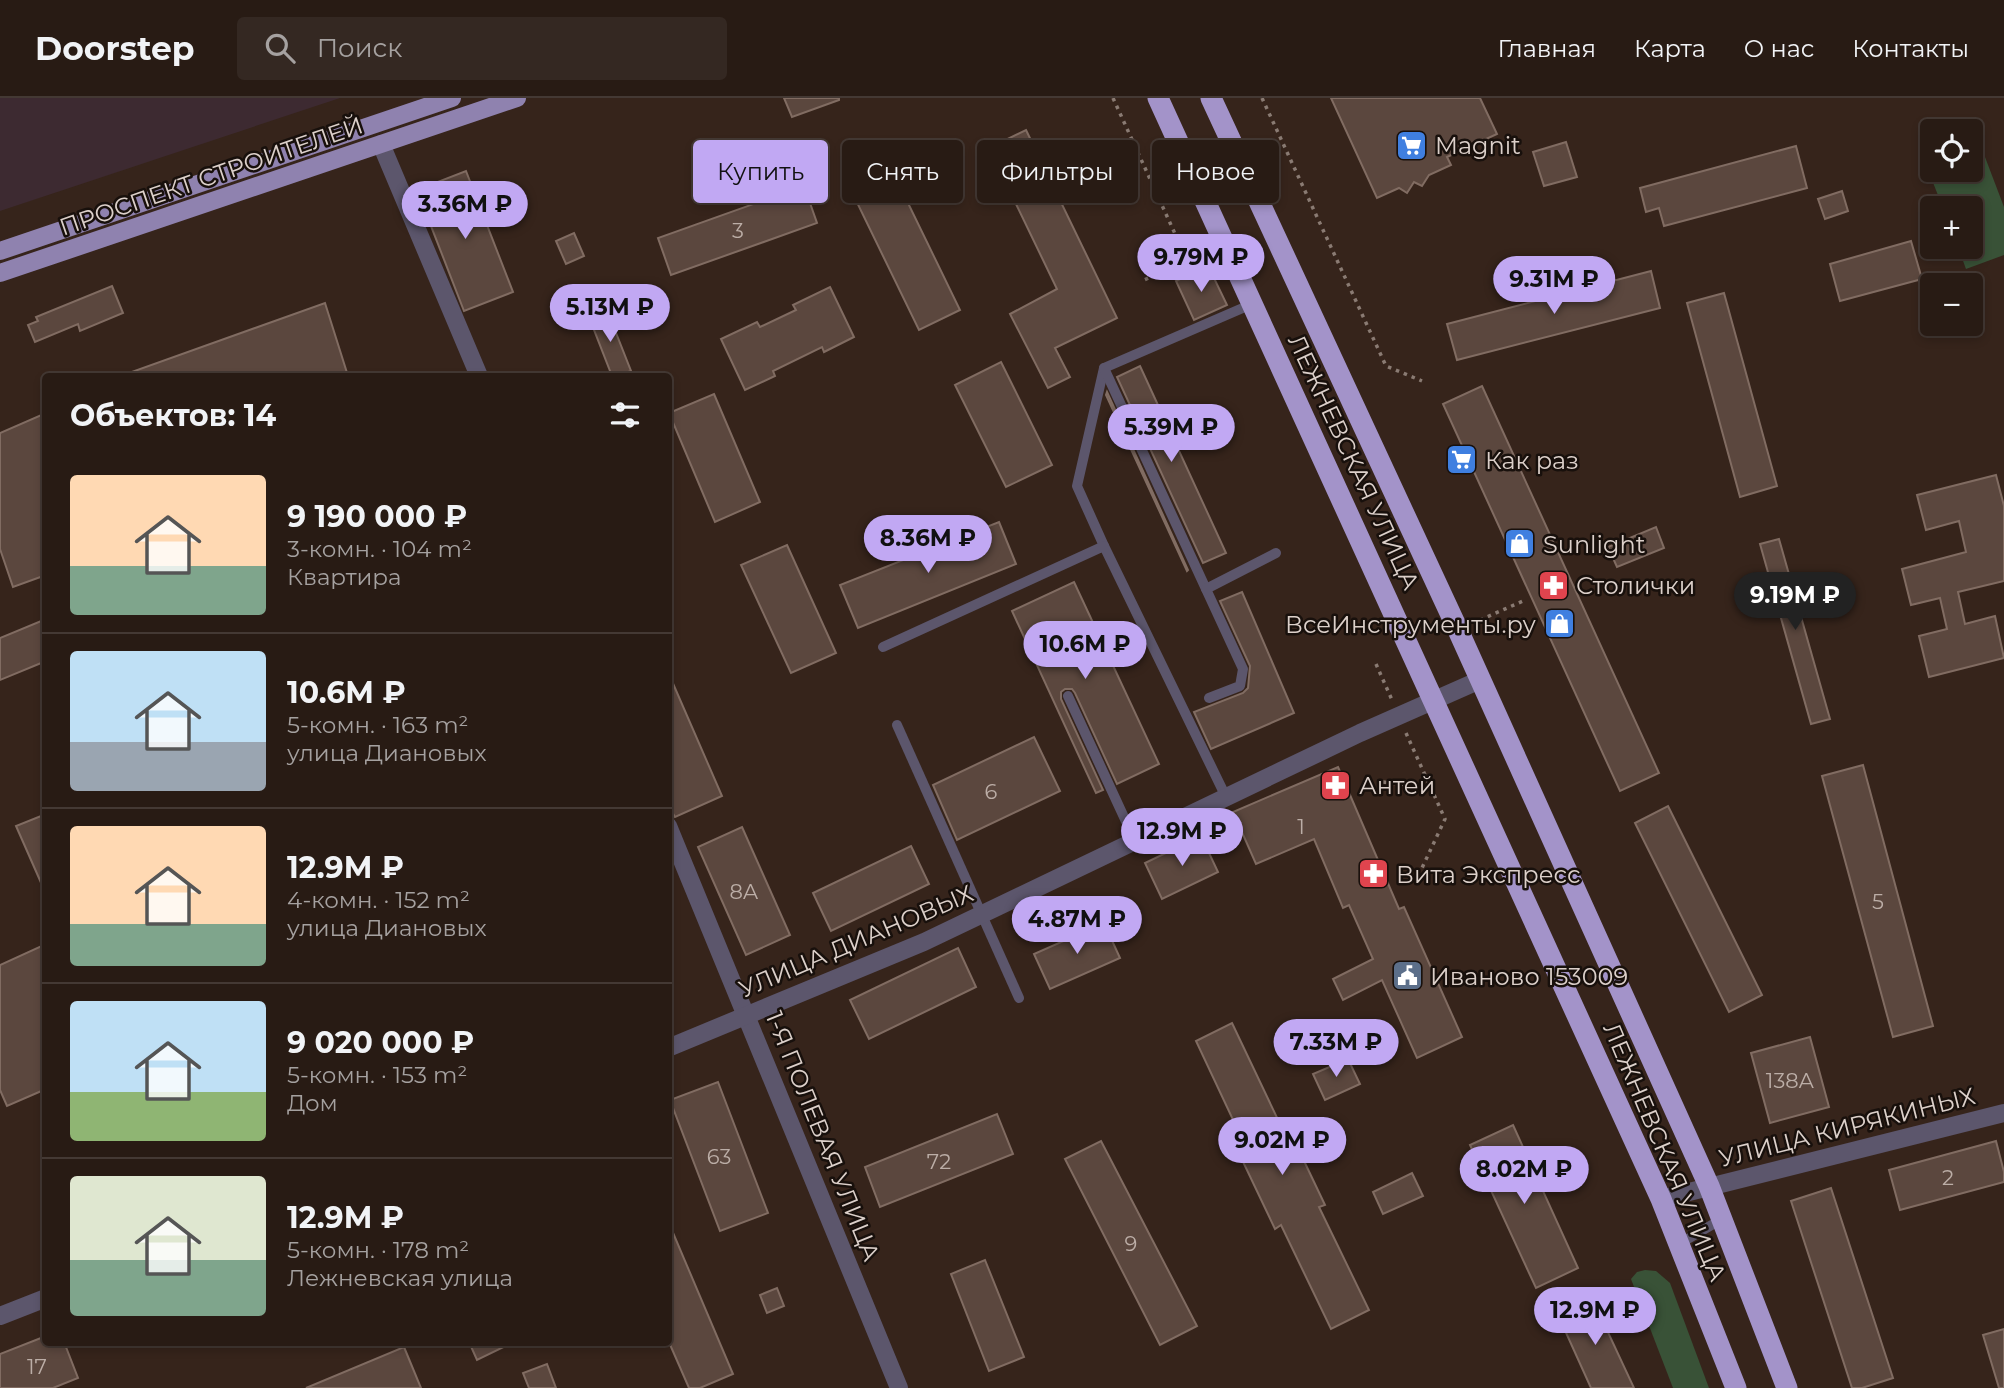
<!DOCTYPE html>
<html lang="ru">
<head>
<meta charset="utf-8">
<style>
	body { margin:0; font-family:Montserrat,sans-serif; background:#342822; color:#f1f3f6; height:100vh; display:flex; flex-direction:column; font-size:26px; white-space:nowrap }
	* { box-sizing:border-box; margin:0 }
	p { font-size:23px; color:#a5a1a0 }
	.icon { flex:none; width:38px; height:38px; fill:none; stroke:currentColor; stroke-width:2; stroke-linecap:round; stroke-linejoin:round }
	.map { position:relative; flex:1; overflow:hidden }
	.drawer { position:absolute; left:42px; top:275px; width:630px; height:973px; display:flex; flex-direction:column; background:#281b14; border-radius:7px; box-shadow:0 4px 10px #0003,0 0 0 2px #443934 }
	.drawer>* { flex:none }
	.banner { position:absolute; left:693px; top:42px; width:665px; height:63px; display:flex; gap:14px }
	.tools { position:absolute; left:1920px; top:21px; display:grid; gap:14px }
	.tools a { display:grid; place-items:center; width:63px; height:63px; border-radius:7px; background:#281b14; box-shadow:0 4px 10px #0003,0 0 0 2px #443934; font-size:35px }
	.price { position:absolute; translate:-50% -60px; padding:0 16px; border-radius:24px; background:#c1a8f3; color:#111; font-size:23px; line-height:46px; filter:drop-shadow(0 2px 4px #0008) }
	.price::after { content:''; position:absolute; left:50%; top:42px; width:21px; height:16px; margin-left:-10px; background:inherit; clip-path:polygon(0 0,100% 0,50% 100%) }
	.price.current { background:#222; color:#fff }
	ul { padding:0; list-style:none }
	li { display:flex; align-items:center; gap:21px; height:175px; padding:0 28px }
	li+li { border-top:2px solid #443934 }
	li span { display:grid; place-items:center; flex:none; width:196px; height:140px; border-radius:7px; color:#555 }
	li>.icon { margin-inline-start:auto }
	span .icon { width:84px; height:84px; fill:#fffc; stroke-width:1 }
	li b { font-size:30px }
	h2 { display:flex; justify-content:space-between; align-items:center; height:84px; padding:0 28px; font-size:30px }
	.pill { padding:0 24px; border-radius:7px; background:#281b14; box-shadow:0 4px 10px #0003,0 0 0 2px #443934; font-size:24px; line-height:63px }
	.pill.current { background:#c1a8f3; color:#111 }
	header { display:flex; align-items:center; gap:42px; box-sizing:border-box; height:98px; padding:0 35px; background:#281b14; border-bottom:2px solid #443934 }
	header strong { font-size:33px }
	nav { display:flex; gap:38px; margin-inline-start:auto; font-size:24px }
	.search { width:490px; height:63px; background:#342822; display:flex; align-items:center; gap:18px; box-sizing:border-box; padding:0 24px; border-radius:7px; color:#a5a1a0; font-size:26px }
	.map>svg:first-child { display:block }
	.commercial { fill:#3d2a31 }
	.green { fill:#395237 }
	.building { fill:#5b473e; stroke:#816c62; stroke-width:2 }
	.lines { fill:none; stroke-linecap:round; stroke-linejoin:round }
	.path { stroke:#8a7b73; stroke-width:3.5; stroke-dasharray:3.5 5; stroke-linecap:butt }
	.lane { stroke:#5c566c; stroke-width:10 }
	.street { stroke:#5c566c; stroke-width:18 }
	.primary { stroke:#8f82af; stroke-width:18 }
	.highway { stroke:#a393c9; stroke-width:21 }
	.labels { text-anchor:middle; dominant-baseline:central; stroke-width:5; stroke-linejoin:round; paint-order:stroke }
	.number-label { font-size:21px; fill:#bcaea7 }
	.poi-label { font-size:24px; fill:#dcd0ca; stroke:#18100c; text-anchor:start }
	.street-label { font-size:24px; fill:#dcd0ca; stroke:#18100c }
</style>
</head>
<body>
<header>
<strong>Doorstep</strong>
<div class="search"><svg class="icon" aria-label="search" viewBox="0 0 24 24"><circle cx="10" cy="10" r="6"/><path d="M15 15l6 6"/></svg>Поиск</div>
<nav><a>Главная</a><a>Карта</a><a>О нас</a><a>Контакты</a></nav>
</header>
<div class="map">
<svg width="2004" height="1290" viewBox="0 0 2004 1290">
	<rect width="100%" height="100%" fill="#36241b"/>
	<polygon class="commercial" points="0,0 340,0 0,113"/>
	<g class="green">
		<polygon points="1977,38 2004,109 2004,157 1966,171 1958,149 1970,149 1970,110 1943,110 1923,59 1932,56 1932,72 1970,72 1971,41"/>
		<polygon points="1645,1172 1656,1173 1670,1185 1709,1290 1673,1290 1631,1181 1637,1174"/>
	</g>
	<g class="building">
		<polygon points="784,0 839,0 839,2 792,19"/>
		<polygon points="1331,0 1480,0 1497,36 1447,59 1451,67 1429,77 1422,88 1414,84 1407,95 1399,90 1377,100"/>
		<polygon points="1026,32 1117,220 1055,250 1070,279 1048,290 1010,216 1057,191 989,50"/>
		<polygon points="1566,44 1577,79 1544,88 1533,54"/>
		<polygon points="1796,48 1807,90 1664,128 1659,110 1646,114 1640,90"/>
		<polygon points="890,68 960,212 919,232 849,88"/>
		<polygon points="466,73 513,194 464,213 417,92"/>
		<polygon points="804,88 817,125 671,177 658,140"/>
		<polygon points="1842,93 1848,113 1825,121 1818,101"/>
		<polygon points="574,135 584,158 566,166 556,143"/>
		<polygon points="1911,143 1922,181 1840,203 1830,166"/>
		<polygon points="1201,171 1207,183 1214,180 1227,207 1194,222 1176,183"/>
		<polygon points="1651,173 1660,210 1457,262 1447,226"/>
		<polygon points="112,188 123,215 80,233 78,226 35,244 28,227 38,223 36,219"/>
		<polygon points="830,189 854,239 824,254 822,249 773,273 775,278 745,292 721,241 757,224 760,229 796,212 793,207"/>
		<polygon points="1724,195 1777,388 1740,399 1687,205"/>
		<polygon points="325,205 348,278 127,278 126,276"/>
		<polygon points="607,212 631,273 617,278 612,278 589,219"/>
		<polygon points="1001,264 1052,367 1006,389 955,287"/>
		<polygon points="1140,268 1226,455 1203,465 1117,279"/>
		<polygon points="1482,288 1659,675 1620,693 1443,306"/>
		<polygon points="1107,294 1188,472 1187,473 1106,297"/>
		<polygon points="714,296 760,404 715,424 669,315"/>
		<polygon points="46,315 46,477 13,489 0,451 0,335"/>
		<polygon points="1996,377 2004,408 2004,483 1958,494 1965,526 1995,518 2004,560 1929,579 1919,538 1947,531 1940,500 1911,507 1902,471 1966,454 1959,423 1926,432 1917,397"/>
		<polygon points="999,424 1016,466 858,530 840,487"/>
		<polygon points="1656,429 1664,450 1617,469 1608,449"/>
		<polygon points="1779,441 1830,621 1811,626 1760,446"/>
		<polygon points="787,447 836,555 791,575 741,467"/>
		<polygon points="1074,484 1159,666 1117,686 1075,595 1072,591 1065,591 1061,594 1061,601 1103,692 1096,695 1012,513"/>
		<polygon points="1242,494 1294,615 1211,651 1194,614 1243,595 1248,590 1250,568 1220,503"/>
		<polygon points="46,521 46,563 0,582 0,540"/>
		<polygon points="668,574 722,698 675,719 668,707"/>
		<polygon points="1034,639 1060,693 957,742 933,687"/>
		<polygon points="1863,667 1933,928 1893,939 1822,678"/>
		<polygon points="1338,669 1399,811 1404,809 1462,939 1417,960 1382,882 1343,902 1333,881 1373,861 1349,807 1343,810 1314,741 1256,766 1233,714"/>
		<polygon points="1668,708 1762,897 1729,914 1635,725"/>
		<polygon points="46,716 46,796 16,728"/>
		<polygon points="742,729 790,837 746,857 698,749"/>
		<polygon points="1201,738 1218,774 1162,801 1145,765"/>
		<polygon points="911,748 929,786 831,833 813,795"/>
		<polygon points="1104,825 1120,860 1050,891 1034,856"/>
		<polygon points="46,846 46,991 7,1008 0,992 0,867"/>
		<polygon points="958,850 976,889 869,941 850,902"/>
		<polygon points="1232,925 1280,1026 1285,1023 1325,1107 1319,1109 1369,1212 1331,1231 1281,1127 1275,1131 1235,1047 1243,1043 1196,943"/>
		<polygon points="1810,939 1829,1009 1770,1025 1751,955"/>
		<polygon points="1348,961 1360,986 1325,1002 1313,976"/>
		<polygon points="718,984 768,1115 720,1133 670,1002"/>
		<polygon points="997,1016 1013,1056 880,1109 865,1069"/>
		<polygon points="1513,1027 1578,1170 1536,1190 1470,1047"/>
		<polygon points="1101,1043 1197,1228 1160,1247 1065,1061"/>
		<polygon points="1996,1043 2004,1074 2004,1084 1900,1112 1889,1072"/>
		<polygon points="1412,1075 1423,1098 1383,1116 1373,1094"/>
		<polygon points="1831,1090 1893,1280 1862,1290 1852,1290 1791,1103"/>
		<polygon points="668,1123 733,1276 700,1290 689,1290 668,1242"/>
		<polygon points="985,1162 1024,1259 989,1273 951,1176"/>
		<polygon points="777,1190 784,1208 767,1215 760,1197"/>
		<polygon points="1592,1200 1634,1290 1591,1290 1558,1217"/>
		<polygon points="2004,1231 2004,1290 1999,1290 1983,1237"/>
		<polygon points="46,1238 46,1244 64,1244 78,1280 53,1290 0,1290 0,1256"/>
		<polygon points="469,1244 514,1244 477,1262"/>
		<polygon points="404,1249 421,1290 306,1290"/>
		<polygon points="547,1266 556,1290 529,1290 523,1275"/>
	</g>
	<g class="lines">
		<g class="path">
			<polyline points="1113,0 1187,162 1142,183"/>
			<polyline points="1262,0 1386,268 1422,283"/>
			<polyline points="1480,522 1523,503"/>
			<polyline points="1376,566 1392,602"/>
			<polyline points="1406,635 1445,721 1422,770"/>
			<polyline points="1383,684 1431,690"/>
		</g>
		<g class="lane">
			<polyline points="1104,448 1077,388 1104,270"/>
			<polyline points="1206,491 1104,270 1252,206"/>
			<polyline points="883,549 1104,448 1226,699"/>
			<polyline points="1068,598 1135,743"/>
			<polyline points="1209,600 1240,588 1243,571 1206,491 1276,455"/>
			<polyline points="897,627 1019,900"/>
			<polyline points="1679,1146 1722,1121"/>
		</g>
		<g class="street">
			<polyline points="381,46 479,278"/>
			<polyline points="668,728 899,1290"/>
			<polyline points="668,950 924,844 1360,635 1480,582"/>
			<polyline points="1661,1101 2004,1015"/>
			<polyline points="0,1218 46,1200"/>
		</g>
		<g class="primary">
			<polyline points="0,153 452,0"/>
			<polyline points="0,175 517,0"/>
		</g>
		<g class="highway">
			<polyline points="1158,0 1661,1101 1736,1290"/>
			<polyline points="1211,0 1458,532 1709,1088 1787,1290"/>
		</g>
	</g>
	<defs>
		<symbol id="supermarket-square" viewBox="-11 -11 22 22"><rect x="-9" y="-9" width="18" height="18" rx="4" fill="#3f7fe0" stroke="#18100c"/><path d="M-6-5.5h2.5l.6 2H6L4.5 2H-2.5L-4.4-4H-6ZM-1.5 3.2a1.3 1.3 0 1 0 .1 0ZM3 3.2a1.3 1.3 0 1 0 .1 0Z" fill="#fff"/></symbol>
		<symbol id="shop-square" viewBox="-11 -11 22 22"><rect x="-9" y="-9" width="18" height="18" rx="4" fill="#3f7fe0" stroke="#18100c"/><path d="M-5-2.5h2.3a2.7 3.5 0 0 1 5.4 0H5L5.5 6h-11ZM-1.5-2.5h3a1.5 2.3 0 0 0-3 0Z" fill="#fff"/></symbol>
		<symbol id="pharmacy-square" viewBox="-11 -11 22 22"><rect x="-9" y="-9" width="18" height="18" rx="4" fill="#e0444e" stroke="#18100c"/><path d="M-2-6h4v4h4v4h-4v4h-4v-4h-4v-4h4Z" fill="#fff"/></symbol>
		<symbol id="civic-square" viewBox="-11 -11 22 22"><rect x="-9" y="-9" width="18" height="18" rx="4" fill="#5c6f8a" stroke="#18100c"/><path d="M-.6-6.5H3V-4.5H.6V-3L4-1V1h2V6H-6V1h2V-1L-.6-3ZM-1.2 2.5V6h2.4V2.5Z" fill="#fff"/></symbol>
	</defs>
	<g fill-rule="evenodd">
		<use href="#supermarket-square" x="1394" y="30" width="35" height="35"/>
		<use href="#supermarket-square" x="1444" y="344" width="35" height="35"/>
		<use href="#shop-square" x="1502" y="428" width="35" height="35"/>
		<use href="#pharmacy-square" x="1536" y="470" width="35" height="35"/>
		<use href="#shop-square" x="1542" y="508" width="35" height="35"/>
		<use href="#pharmacy-square" x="1318" y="670" width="35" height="35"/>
		<use href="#pharmacy-square" x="1356" y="758" width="35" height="35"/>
		<use href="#civic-square" x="1390" y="860" width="35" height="35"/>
	</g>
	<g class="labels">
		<g class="number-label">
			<text x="738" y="132">3</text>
			<text x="991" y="693">6</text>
			<text x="1301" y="728">1</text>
			<text x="744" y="793">8А</text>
			<text x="1878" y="803">5</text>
			<text x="1790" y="982">138А</text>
			<text x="719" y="1058">63</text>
			<text x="939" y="1063">72</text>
			<text x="1948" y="1079">2</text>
			<text x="1131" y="1145">9</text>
			<text x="37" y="1268">17</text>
		</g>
		<g class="poi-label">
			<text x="1435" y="47">Magnit</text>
			<text x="1485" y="362">Как раз</text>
			<text x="1543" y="446">Sunlight</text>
			<text x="1576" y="487">Столички</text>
			<text x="1536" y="526" text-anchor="end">ВсеИнструменты.ру</text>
			<text x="1359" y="687">Антей</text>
			<text x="1396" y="776">Вита Экспресс</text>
			<text x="1430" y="878">Иваново 153009</text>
		</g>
		<g class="street-label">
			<text transform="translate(211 78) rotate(-19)">ПРОСПЕКТ СТРОИТЕЛЕЙ</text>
			<text transform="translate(1354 364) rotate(65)">ЛЕЖНЕВСКАЯ УЛИЦА</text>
			<text transform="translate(856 843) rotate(-23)">УЛИЦА ДИАНОВЫХ</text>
			<text transform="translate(1847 1029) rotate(-14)">УЛИЦА КИРЯКИНЫХ</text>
			<text transform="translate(823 1038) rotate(68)">1-Я ПОЛЕВАЯ УЛИЦА</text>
			<text transform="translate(1665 1054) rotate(67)">ЛЕЖНЕВСКАЯ УЛИЦА</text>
		</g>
	</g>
</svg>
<div class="tools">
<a><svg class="icon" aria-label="locate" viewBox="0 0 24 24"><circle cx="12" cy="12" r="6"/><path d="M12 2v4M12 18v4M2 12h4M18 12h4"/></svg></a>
<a>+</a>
<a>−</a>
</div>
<b class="price" style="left:465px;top:143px">3.36M ₽</b>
<b class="price" style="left:1201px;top:196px">9.79M ₽</b>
<b class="price" style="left:1554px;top:218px">9.31M ₽</b>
<b class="price" style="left:610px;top:246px">5.13M ₽</b>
<b class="price" style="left:1171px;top:366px">5.39M ₽</b>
<b class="price" style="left:928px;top:477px">8.36M ₽</b>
<b class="price current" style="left:1795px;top:534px">9.19M ₽</b>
<b class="price" style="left:1085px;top:583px">10.6M ₽</b>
<b class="price" style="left:1182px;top:770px">12.9M ₽</b>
<b class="price" style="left:1077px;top:858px">4.87M ₽</b>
<b class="price" style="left:1336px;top:981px">7.33M ₽</b>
<b class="price" style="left:1282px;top:1079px">9.02M ₽</b>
<b class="price" style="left:1524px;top:1108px">8.02M ₽</b>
<b class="price" style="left:1595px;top:1249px">12.9M ₽</b>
<div class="banner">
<a class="pill current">Купить</a>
<a class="pill">Снять</a>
<a class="pill">Фильтры</a>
<a class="pill">Новое</a>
</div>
<section class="drawer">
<h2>Объектов: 14<svg class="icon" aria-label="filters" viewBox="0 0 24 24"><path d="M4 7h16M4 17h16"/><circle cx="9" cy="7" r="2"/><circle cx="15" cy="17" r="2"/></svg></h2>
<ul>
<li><span style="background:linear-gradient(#ffd9b3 65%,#7fa58c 0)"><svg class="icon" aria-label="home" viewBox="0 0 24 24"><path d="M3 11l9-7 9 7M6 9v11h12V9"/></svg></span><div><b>9 190 000 ₽</b><p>3-комн. · 104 m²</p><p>Квартира</p></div></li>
<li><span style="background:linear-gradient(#bfe0f5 65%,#9aa5b1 0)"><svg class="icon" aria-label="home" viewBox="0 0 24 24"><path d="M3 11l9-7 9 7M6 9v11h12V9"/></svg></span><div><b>10.6M ₽</b><p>5-комн. · 163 m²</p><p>улица Диановых</p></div></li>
<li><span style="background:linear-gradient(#ffd9b3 70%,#7fa58c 0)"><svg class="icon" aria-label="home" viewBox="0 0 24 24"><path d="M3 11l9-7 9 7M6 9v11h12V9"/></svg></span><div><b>12.9M ₽</b><p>4-комн. · 152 m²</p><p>улица Диановых</p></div></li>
<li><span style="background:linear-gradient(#bfe0f5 65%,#8fb573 0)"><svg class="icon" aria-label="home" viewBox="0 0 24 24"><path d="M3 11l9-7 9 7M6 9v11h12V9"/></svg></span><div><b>9 020 000 ₽</b><p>5-комн. · 153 m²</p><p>Дом</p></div></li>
<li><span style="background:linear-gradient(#dfe7d0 60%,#7fa58c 0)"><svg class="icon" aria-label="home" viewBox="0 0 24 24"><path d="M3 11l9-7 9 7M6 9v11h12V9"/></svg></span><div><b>12.9M ₽</b><p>5-комн. · 178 m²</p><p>Лежневская улица</p></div></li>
</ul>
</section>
</div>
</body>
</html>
